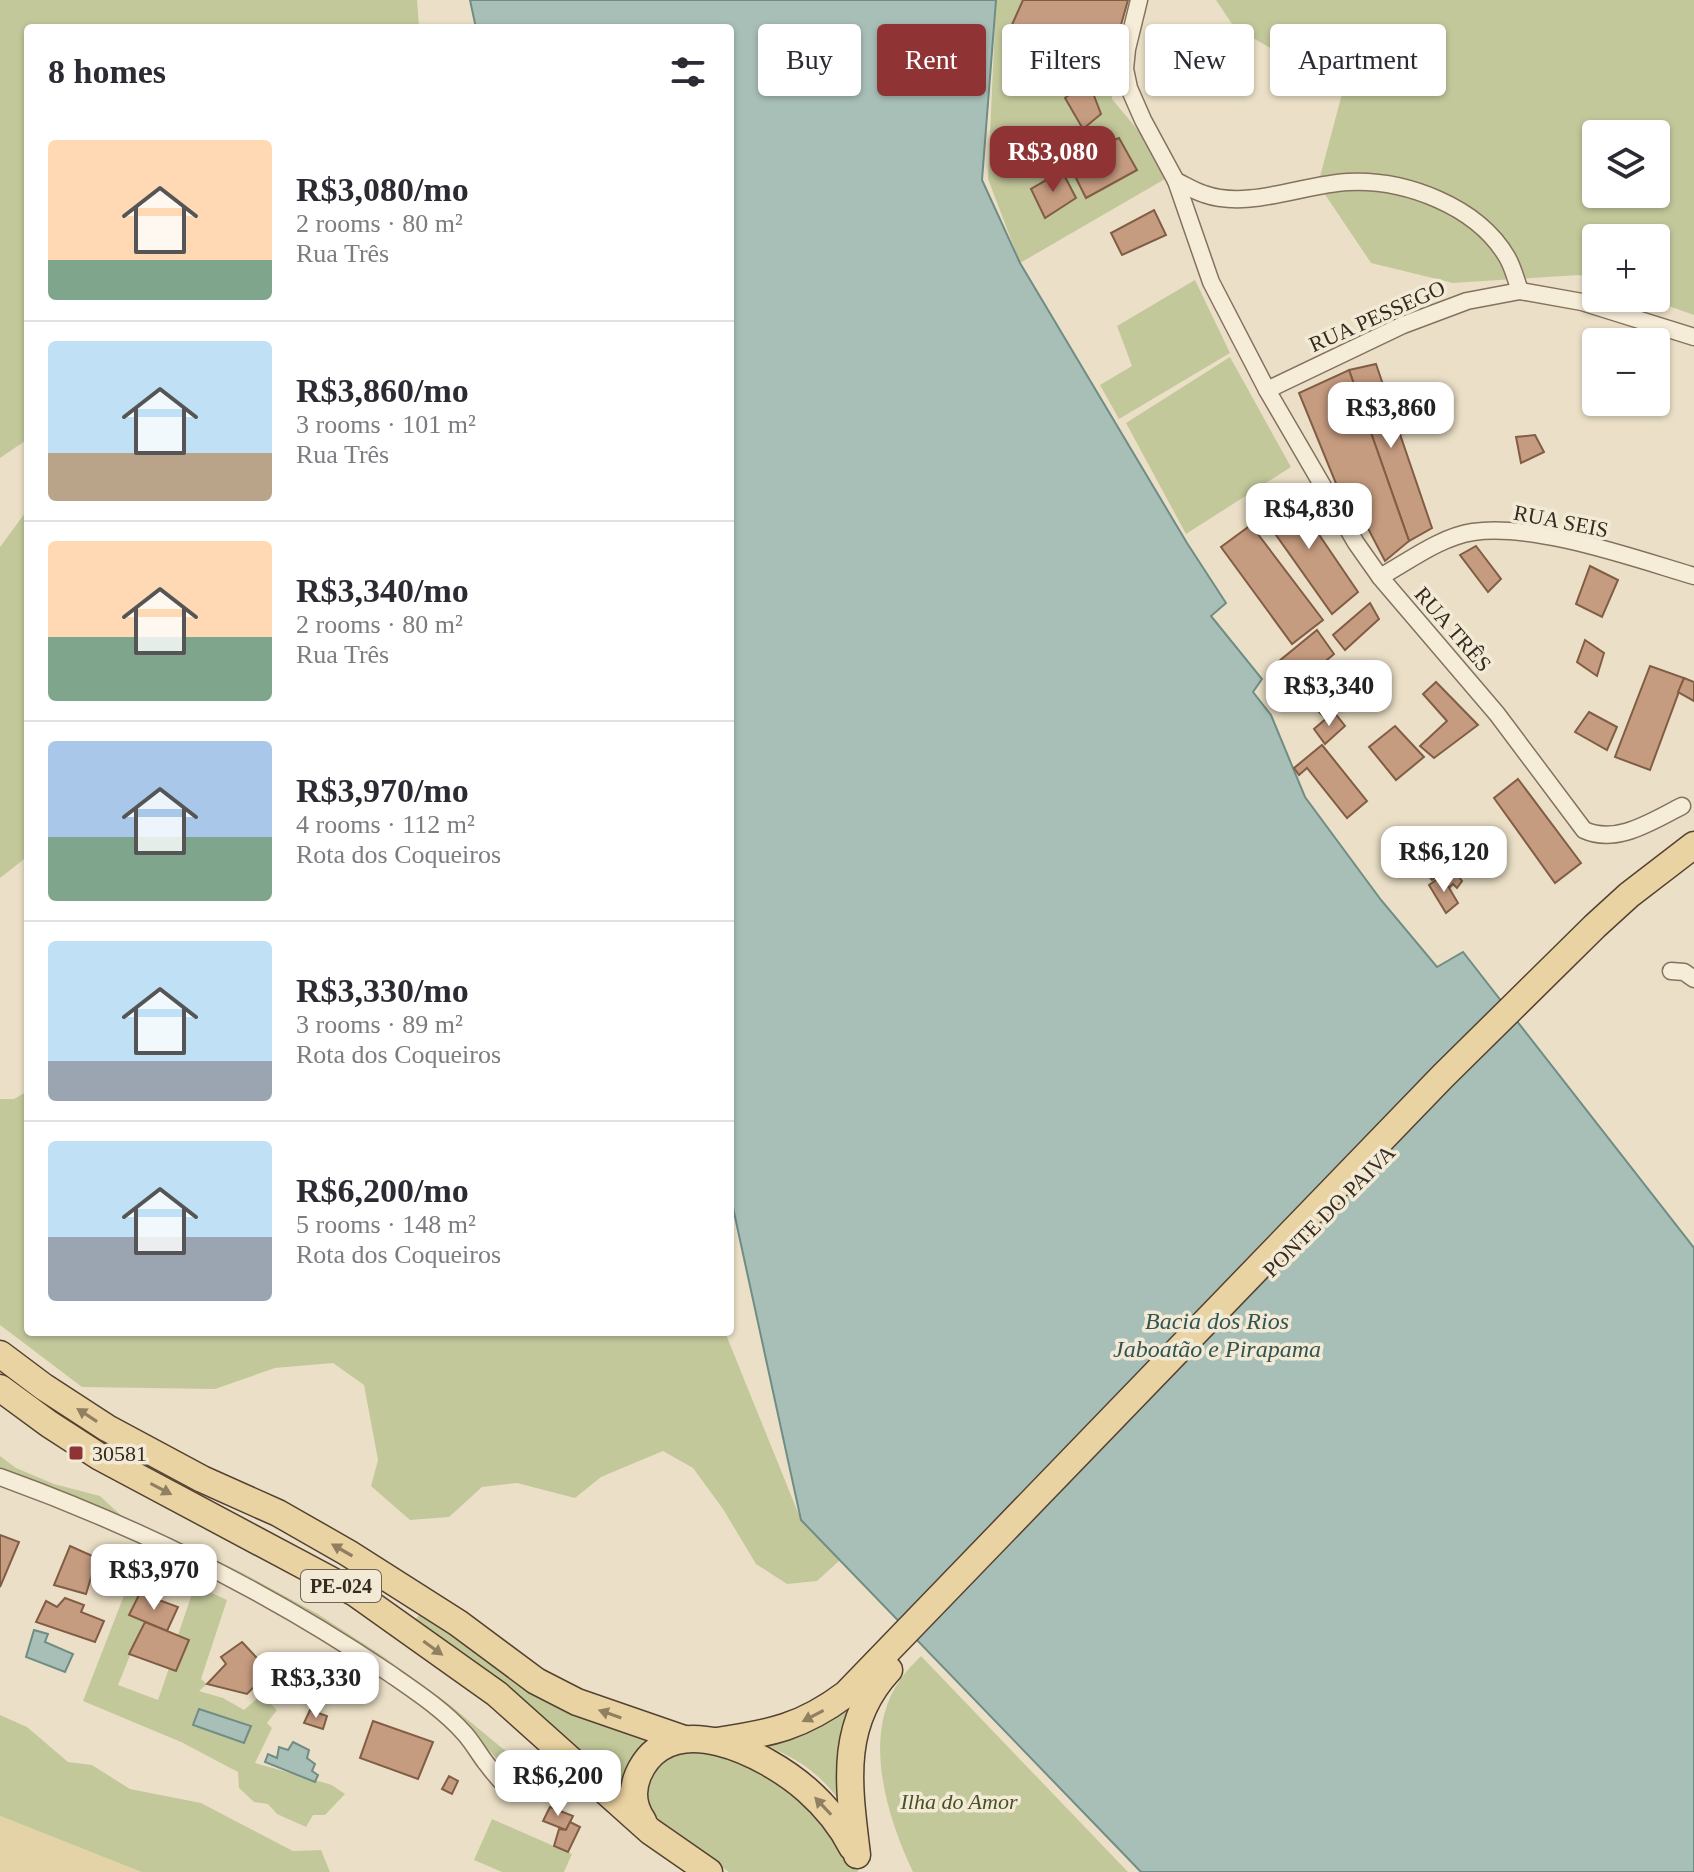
<!DOCTYPE html>
<html lang="en">
<head>
<meta charset="utf-8">
<style>
	body { margin:0; font-family:Georgia,serif; background:#f2f2f3; color:#2b2b33; height:100vh; display:flex; flex-direction:column; font-size:30px; white-space:nowrap }
	* { box-sizing:border-box; margin:0 }
	p { font-size:26px; color:#7c7c81 }
	.icon { flex:none; width:44px; height:44px; fill:none; stroke:currentColor; stroke-width:2; stroke-linecap:round; stroke-linejoin:round }
	.map { position:relative; flex:1; overflow:hidden }
	.details { position:absolute; left:24px; top:24px; width:710px; height:1312px; display:flex; flex-direction:column; background:#fff; border-radius:8px; box-shadow:0 2px 6px #0004 }
	.details>* { flex:none }
	.top-card { position:absolute; left:758px; top:24px; width:760px; height:72px; display:flex; gap:16px }
	.fabs { position:absolute; left:1582px; top:120px; display:grid; gap:16px }
	.fabs a { display:grid; place-items:center; width:88px; height:88px; border-radius:8px; background:#fff; box-shadow:0 2px 6px #0004; font-size:40px }
	.price { position:absolute; translate:-50% -68px; padding:0 18px; border-radius:16px; background:#fff; color:#222; font-size:26px; line-height:52px; filter:drop-shadow(0 2px 4px #0008) }
	.price::after { content:''; position:absolute; left:50%; top:48px; width:24px; height:18px; margin-left:-12px; background:inherit; clip-path:polygon(0 0,100% 0,50% 100%) }
	.price.selected { background:#8f3334; color:#fff }
	ul { padding:0; list-style:none }
	li { display:flex; align-items:center; gap:24px; height:200px; padding:0 24px }
	li+li { border-top:2px solid #e1e1e2 }
	li span { display:grid; place-items:center; flex:none; width:224px; height:160px; border-radius:8px; color:#555 }
	li>.icon { margin-inline-start:auto }
	span .icon { width:96px; height:96px; fill:#fffc; stroke-width:1 }
	li b { font-size:34px }
	h2 { display:flex; justify-content:space-between; align-items:center; height:96px; padding:0 24px; font-size:34px }
	.pill { padding:0 28px; border-radius:8px; background:#fff; box-shadow:0 2px 6px #0004; font-size:28px; line-height:72px }
	.pill.selected { background:#8f3334; color:#fff }
	.map>svg:first-child { display:block }
	.green { fill:#c3c89b; fill-rule:evenodd }
	.sand { fill:#e4d3a6 }
	.water { fill:#a8bfb8; stroke:#6f8d85; stroke-width:2 }
	.building { fill:#c69c80; stroke:#825d45; stroke-width:2 }
	.lines { fill:none; stroke-linecap:round; stroke-linejoin:round }
	.street-casing { stroke:#85725e; stroke-width:19 }
	.primary-casing { stroke:#534131; stroke-width:29 }
	.street { stroke:#f6edd9; stroke-width:16 }
	.primary { stroke:#ead3a2; stroke-width:26 }
	.oneway { fill:#907f61 }
	.poi-dot { fill:#8f3334; stroke:#f3ead6; stroke-width:3 }
	.labels { text-anchor:middle; dominant-baseline:central; stroke-width:7; stroke-linejoin:round; paint-order:stroke }
	.shield { fill:#f3ead6; stroke:#6f6457; stroke-width:2 }
	.shield-label { font-size:20px; font-weight:bold; fill:#362b20 }
	.street-label { font-size:22px; fill:#362b20; stroke:#f3ead6 }
	.poi-label { font-size:22px; fill:#362b20; stroke:#f3ead6; text-anchor:start }
	.park-label { font-size:22px; font-style:italic; fill:#475128; stroke:#f3ead6 }
	.water-label { font-size:24px; font-style:italic; fill:#315552; stroke:#f3ead6 }
</style>
</head>
<body>
<div class="map">
<svg width="1694" height="1872" viewBox="0 0 1694 1872">
	<rect width="100%" height="100%" fill="#ebe0c7"/>
	<g class="green">
		<polygon points="0,0 417,0 419,28 28,28 28,439 0,458"/>
		<polygon points="996,0 1127,0 1115,43 1110,79 1112,99 1147,141 1165,179 1020,263 988,179"/>
		<path d="M 1216,0 L 1694,0 L 1694,315 L 1646,298 L 1656,298 L 1656,238 L 1596,238 L 1596,280 L 1579,275 L 1453,283 L 1371,263 L 1318,184 L 1343,90 L 1234,27 ZM 1596,134 L 1656,134 L 1656,194 L 1596,194 Z"/>
		<polygon points="1195,280 1230,353 1119,419 1100,385 1132,366 1117,326"/>
		<polygon points="1230,357 1291,467 1186,534 1126,423"/>
		<polygon points="28,509 28,856 0,878 0,547"/>
		<polygon points="28,1091 28,1332 725,1332 801,1520 840,1560 817,1581 787,1584 756,1564 723,1509 693,1468 663,1451 601,1477 575,1498 517,1483 482,1487 449,1517 410,1520 371,1486 378,1460 364,1385 333,1363 275,1368 215,1389 82,1387 0,1325 0,1099 14,1099"/>
		<polygon points="0,1456 16,1468 54,1484 100,1496 127,1521 239,1571 318,1614 384,1657 450,1705 508,1753 500,1762 479,1740 292,1607 0,1471"/>
		<polygon points="139,1557 162,1567 150,1597 140,1594 130,1615 144,1621 118,1685 158,1700 169,1668 188,1640 178,1635 195,1585 227,1600 201,1679 207,1684 199,1691 223,1698 244,1710 261,1695 277,1710 267,1723 272,1728 255,1763 332,1785 345,1794 325,1815 313,1815 306,1827 277,1814 268,1804 254,1802 239,1788 238,1772 181,1742 83,1701"/>
		<polygon points="423,1610 545,1701 650,1743 620,1793 411,1625"/>
		<path d="M 921,1656 L 1128,1872 L 913,1872 C 887,1817 861,1735 900,1680 C 906,1671 914,1663 921,1656 Z"/>
		<path d="M 869,1664 L 850,1814 C 822,1776 807,1763 763,1744 Z"/>
		<polygon points="0,1715 27,1727 68,1762 92,1765 130,1789 201,1803 293,1851 321,1850 330,1872 141,1872 0,1816"/>
		<polygon points="690,1748 755,1761 852,1846 858,1872 729,1872 663,1826 651,1813 647,1791 650,1772 671,1753"/>
		<polygon points="492,1819 572,1854 564,1872 502,1872 474,1860"/>
	</g>
	<polygon class="sand" points="0,1816 5,1818 141,1872 0,1872"/>
	<g class="water">
		<polygon points="470,0 996,0 982,180 1020,263 1187,543 1226,603 1211,616 1262,679 1253,692 1271,715 1305,797 1381,900 1437,967 1463,952 1694,1248 1694,1872 1141,1872 801,1520 730,1194 730,28 476,28"/>
		<polygon points="34,1630 48,1634 45,1642 73,1654 65,1672 26,1657"/>
		<polygon points="199,1709 251,1726 244,1743 193,1725"/>
		<polygon points="293,1742 309,1750 307,1758 315,1764 312,1771 318,1775 315,1782 265,1762 268,1754 277,1758 279,1747 288,1750"/>
	</g>
	<g class="building">
		<polygon points="1023,0 1128,0 1114,50 1081,66 1070,58 1007,36"/>
		<polygon points="1050,52 1070,58 1064,76 1046,67"/>
		<polygon points="1088,80 1101,114 1083,129 1065,98"/>
		<polygon points="1119,138 1137,170 1086,198 1075,176 1106,156 1100,145"/>
		<polygon points="1062,171 1076,198 1045,218 1031,189"/>
		<polygon points="1154,210 1166,235 1122,255 1111,233"/>
		<polygon points="1376,364 1432,528 1409,541 1349,370"/>
		<polygon points="1349,370 1409,541 1385,561 1361,515 1337,486 1299,393"/>
		<polygon points="1535,435 1544,452 1521,463 1516,437"/>
		<polygon points="1288,489 1358,592 1332,614 1259,511"/>
		<polygon points="1251,525 1323,620 1292,644 1221,547"/>
		<polygon points="1476,546 1501,579 1488,592 1460,555"/>
		<polygon points="1590,566 1618,580 1602,617 1576,604"/>
		<polygon points="1370,603 1379,619 1345,650 1333,635"/>
		<polygon points="1317,630 1334,654 1297,685 1278,662"/>
		<polygon points="1585,640 1604,653 1597,676 1577,662"/>
		<polygon points="1650,666 1684,678 1650,770 1615,757"/>
		<polygon points="1684,678 1694,682 1694,701 1678,692"/>
		<polygon points="1436,682 1478,725 1434,758 1420,746 1447,721 1423,694"/>
		<polygon points="1319,695 1334,712 1326,719 1310,702"/>
		<polygon points="1334,712 1345,726 1325,744 1314,729"/>
		<polygon points="1589,712 1617,727 1607,750 1575,732"/>
		<polygon points="1395,726 1424,757 1396,780 1369,747"/>
		<polygon points="1322,745 1367,801 1347,818 1307,768 1299,775 1294,768"/>
		<polygon points="1518,779 1581,863 1555,883 1494,798"/>
		<polygon points="1446,855 1452,865 1432,880 1422,868"/>
		<polygon points="1453,869 1462,881 1457,888 1453,884 1448,889 1442,876"/>
		<polygon points="1442,876 1458,903 1446,913 1429,885"/>
		<polygon points="0,1535 19,1542 0,1587"/>
		<polygon points="70,1546 97,1558 86,1594 54,1585"/>
		<polygon points="140,1593 178,1607 167,1631 129,1615"/>
		<polygon points="65,1598 84,1605 81,1612 104,1621 95,1642 36,1622 46,1601 57,1607"/>
		<polygon points="145,1622 189,1640 176,1671 129,1654"/>
		<polygon points="242,1642 269,1671 247,1694 207,1684 226,1664 221,1657"/>
		<polygon points="300,1662 324,1672 318,1686 293,1675"/>
		<polygon points="310,1710 327,1716 323,1729 304,1723"/>
		<polygon points="373,1721 433,1742 418,1779 360,1758"/>
		<polygon points="449,1776 458,1781 452,1794 442,1789"/>
		<polygon points="550,1807 573,1816 566,1830 543,1821"/>
		<polygon points="570,1822 580,1827 568,1852 554,1846 559,1829 566,1830"/>
	</g>
	<g class="lines">
		<defs>
			<g id="street">
				<path d="M 1139,0 L 1127,49 L 1125,69 L 1129,88 L 1143,120 L 1176,181 L 1211,282 L 1267,390 L 1356,543 L 1380,577 L 1497,714 L 1584,830 C 1617,845 1652,821 1682,806"/>
				<path d="M 1176,181 C 1185,185 1194,191 1204,194 C 1248,210 1304,184 1348,182 C 1405,179 1477,206 1507,257 C 1513,267 1516,280 1520,291"/>
				<polyline points="1267,390 1403,325 1467,301 1520,291 1582,302 1694,337"/>
				<path d="M 1380,577 C 1409,561 1440,537 1473,532 C 1535,523 1633,558 1694,576"/>
				<polyline points="1671,971 1684,972 1694,979"/>
				<path d="M 0,1477 C 136,1526 269,1592 389,1673 C 415,1691 444,1710 465,1734 C 473,1743 479,1754 486,1763 C 495,1774 503,1787 517,1791 C 541,1797 557,1774 570,1758"/>
			</g>
			<g id="primary">
				<polyline points="0,1354 44,1387 107,1428 202,1479 278,1513 348,1553 458,1623 536,1681 577,1702 684,1739"/>
				<polyline points="0,1388 49,1424 100,1457 355,1593 497,1694 650,1831 709,1872"/>
				<path d="M 717,1741 C 771,1733 802,1727 846,1694 L 1443,1076 L 1595,926 L 1629,895 L 1694,845"/>
				<path d="M 643,1821 C 633,1807 631,1792 638,1775 C 669,1704 766,1754 807,1790 C 825,1806 841,1825 852,1847"/>
				<path d="M 857,1855 C 849,1787 838,1725 889,1670"/>
			</g>
		</defs>
		<use href="#street" class="street-casing"/>
		<use href="#primary" class="primary-casing"/>
		<use href="#street" class="street"/>
		<use href="#primary" class="primary"/>
	</g>
	<defs><path id="oneway-solid" d="M-6-.8H1V-3.2L6.5 0L1 3.2V.8H-6Z" transform="scale(2)"/></defs>
	<g class="oneway">
		<use href="#oneway-solid" transform="translate(87 1415) rotate(-147)"/>
		<use href="#oneway-solid" transform="translate(161 1489) rotate(28)"/>
		<use href="#oneway-solid" transform="translate(342 1550) rotate(-150)"/>
		<use href="#oneway-solid" transform="translate(433 1648) rotate(36)"/>
		<use href="#oneway-solid" transform="translate(610 1714) rotate(-161)"/>
		<use href="#oneway-solid" transform="translate(813 1716) rotate(152)"/>
		<use href="#oneway-solid" transform="translate(823 1806) rotate(-133)"/>
	</g>
	<rect class="poi-dot" x="68" y="1445" width="16" height="16" rx="4"/>
	<g class="labels">
		<rect class="shield" x="301" y="1570" width="80" height="32" rx="6"/>
		<g class="shield-label">
			<text x="341" y="1586">PE-024</text>
		</g>
		<g class="street-label">
			<text transform="translate(1377 316) rotate(-24)">RUA PESSEGO</text>
			<text transform="translate(1561 521) rotate(11)">RUA SEIS</text>
			<text transform="translate(1453 629) rotate(49)">RUA TRÊS</text>
			<text transform="translate(1329 1211) rotate(-45)">PONTE DO PAIVA</text>
		</g>
		<g class="poi-label">
			<text x="92" y="1453">30581</text>
		</g>
		<g class="park-label">
			<text x="959" y="1801">Ilha do Amor</text>
		</g>
		<g class="water-label">
			<text x="1217" y="1321">Bacia dos Rios<tspan x="1217" dy="28">Jaboatão e Pirapama</tspan></text>
		</g>
	</g>
</svg>
<div class="fabs">
<a><svg class="icon" aria-label="layers" viewBox="0 0 24 24"><path d="M12 4l9 5-9 5-9-5zM3 14l9 5 9-5"/></svg></a>
<a>+</a>
<a>−</a>
</div>
<b class="price selected" style="left:1053px;top:194px">R$3,080</b>
<b class="price" style="left:1391px;top:450px">R$3,860</b>
<b class="price" style="left:1309px;top:551px">R$4,830</b>
<b class="price" style="left:1329px;top:728px">R$3,340</b>
<b class="price" style="left:1444px;top:894px">R$6,120</b>
<b class="price" style="left:154px;top:1612px">R$3,970</b>
<b class="price" style="left:316px;top:1720px">R$3,330</b>
<b class="price" style="left:558px;top:1818px">R$6,200</b>
<div class="top-card">
<a class="pill">Buy</a>
<a class="pill selected">Rent</a>
<a class="pill">Filters</a>
<a class="pill">New</a>
<a class="pill">Apartment</a>
</div>
<section class="details">
<h2>8 homes<svg class="icon" aria-label="filters" viewBox="0 0 24 24"><path d="M4 7h16M4 17h16"/><circle cx="9" cy="7" r="2"/><circle cx="15" cy="17" r="2"/></svg></h2>
<ul>
<li><span style="background:linear-gradient(#ffd9b3 75%,#7fa58c 0)"><svg class="icon" aria-label="home" viewBox="0 0 24 24"><path d="M3 11l9-7 9 7M6 9v11h12V9"/></svg></span><div><b>R$3,080/mo</b><p>2 rooms · 80 m²</p><p>Rua Três</p></div></li>
<li><span style="background:linear-gradient(#bfe0f5 70%,#b9a48a 0)"><svg class="icon" aria-label="home" viewBox="0 0 24 24"><path d="M3 11l9-7 9 7M6 9v11h12V9"/></svg></span><div><b>R$3,860/mo</b><p>3 rooms · 101 m²</p><p>Rua Três</p></div></li>
<li><span style="background:linear-gradient(#ffd9b3 60%,#7fa58c 0)"><svg class="icon" aria-label="home" viewBox="0 0 24 24"><path d="M3 11l9-7 9 7M6 9v11h12V9"/></svg></span><div><b>R$3,340/mo</b><p>2 rooms · 80 m²</p><p>Rua Três</p></div></li>
<li><span style="background:linear-gradient(#a9c7e8 60%,#7fa58c 0)"><svg class="icon" aria-label="home" viewBox="0 0 24 24"><path d="M3 11l9-7 9 7M6 9v11h12V9"/></svg></span><div><b>R$3,970/mo</b><p>4 rooms · 112 m²</p><p>Rota dos Coqueiros</p></div></li>
<li><span style="background:linear-gradient(#bfe0f5 75%,#9aa5b1 0)"><svg class="icon" aria-label="home" viewBox="0 0 24 24"><path d="M3 11l9-7 9 7M6 9v11h12V9"/></svg></span><div><b>R$3,330/mo</b><p>3 rooms · 89 m²</p><p>Rota dos Coqueiros</p></div></li>
<li><span style="background:linear-gradient(#bfe0f5 60%,#9aa5b1 0)"><svg class="icon" aria-label="home" viewBox="0 0 24 24"><path d="M3 11l9-7 9 7M6 9v11h12V9"/></svg></span><div><b>R$6,200/mo</b><p>5 rooms · 148 m²</p><p>Rota dos Coqueiros</p></div></li>
</ul>
</section>
</div>
</body>
</html>
